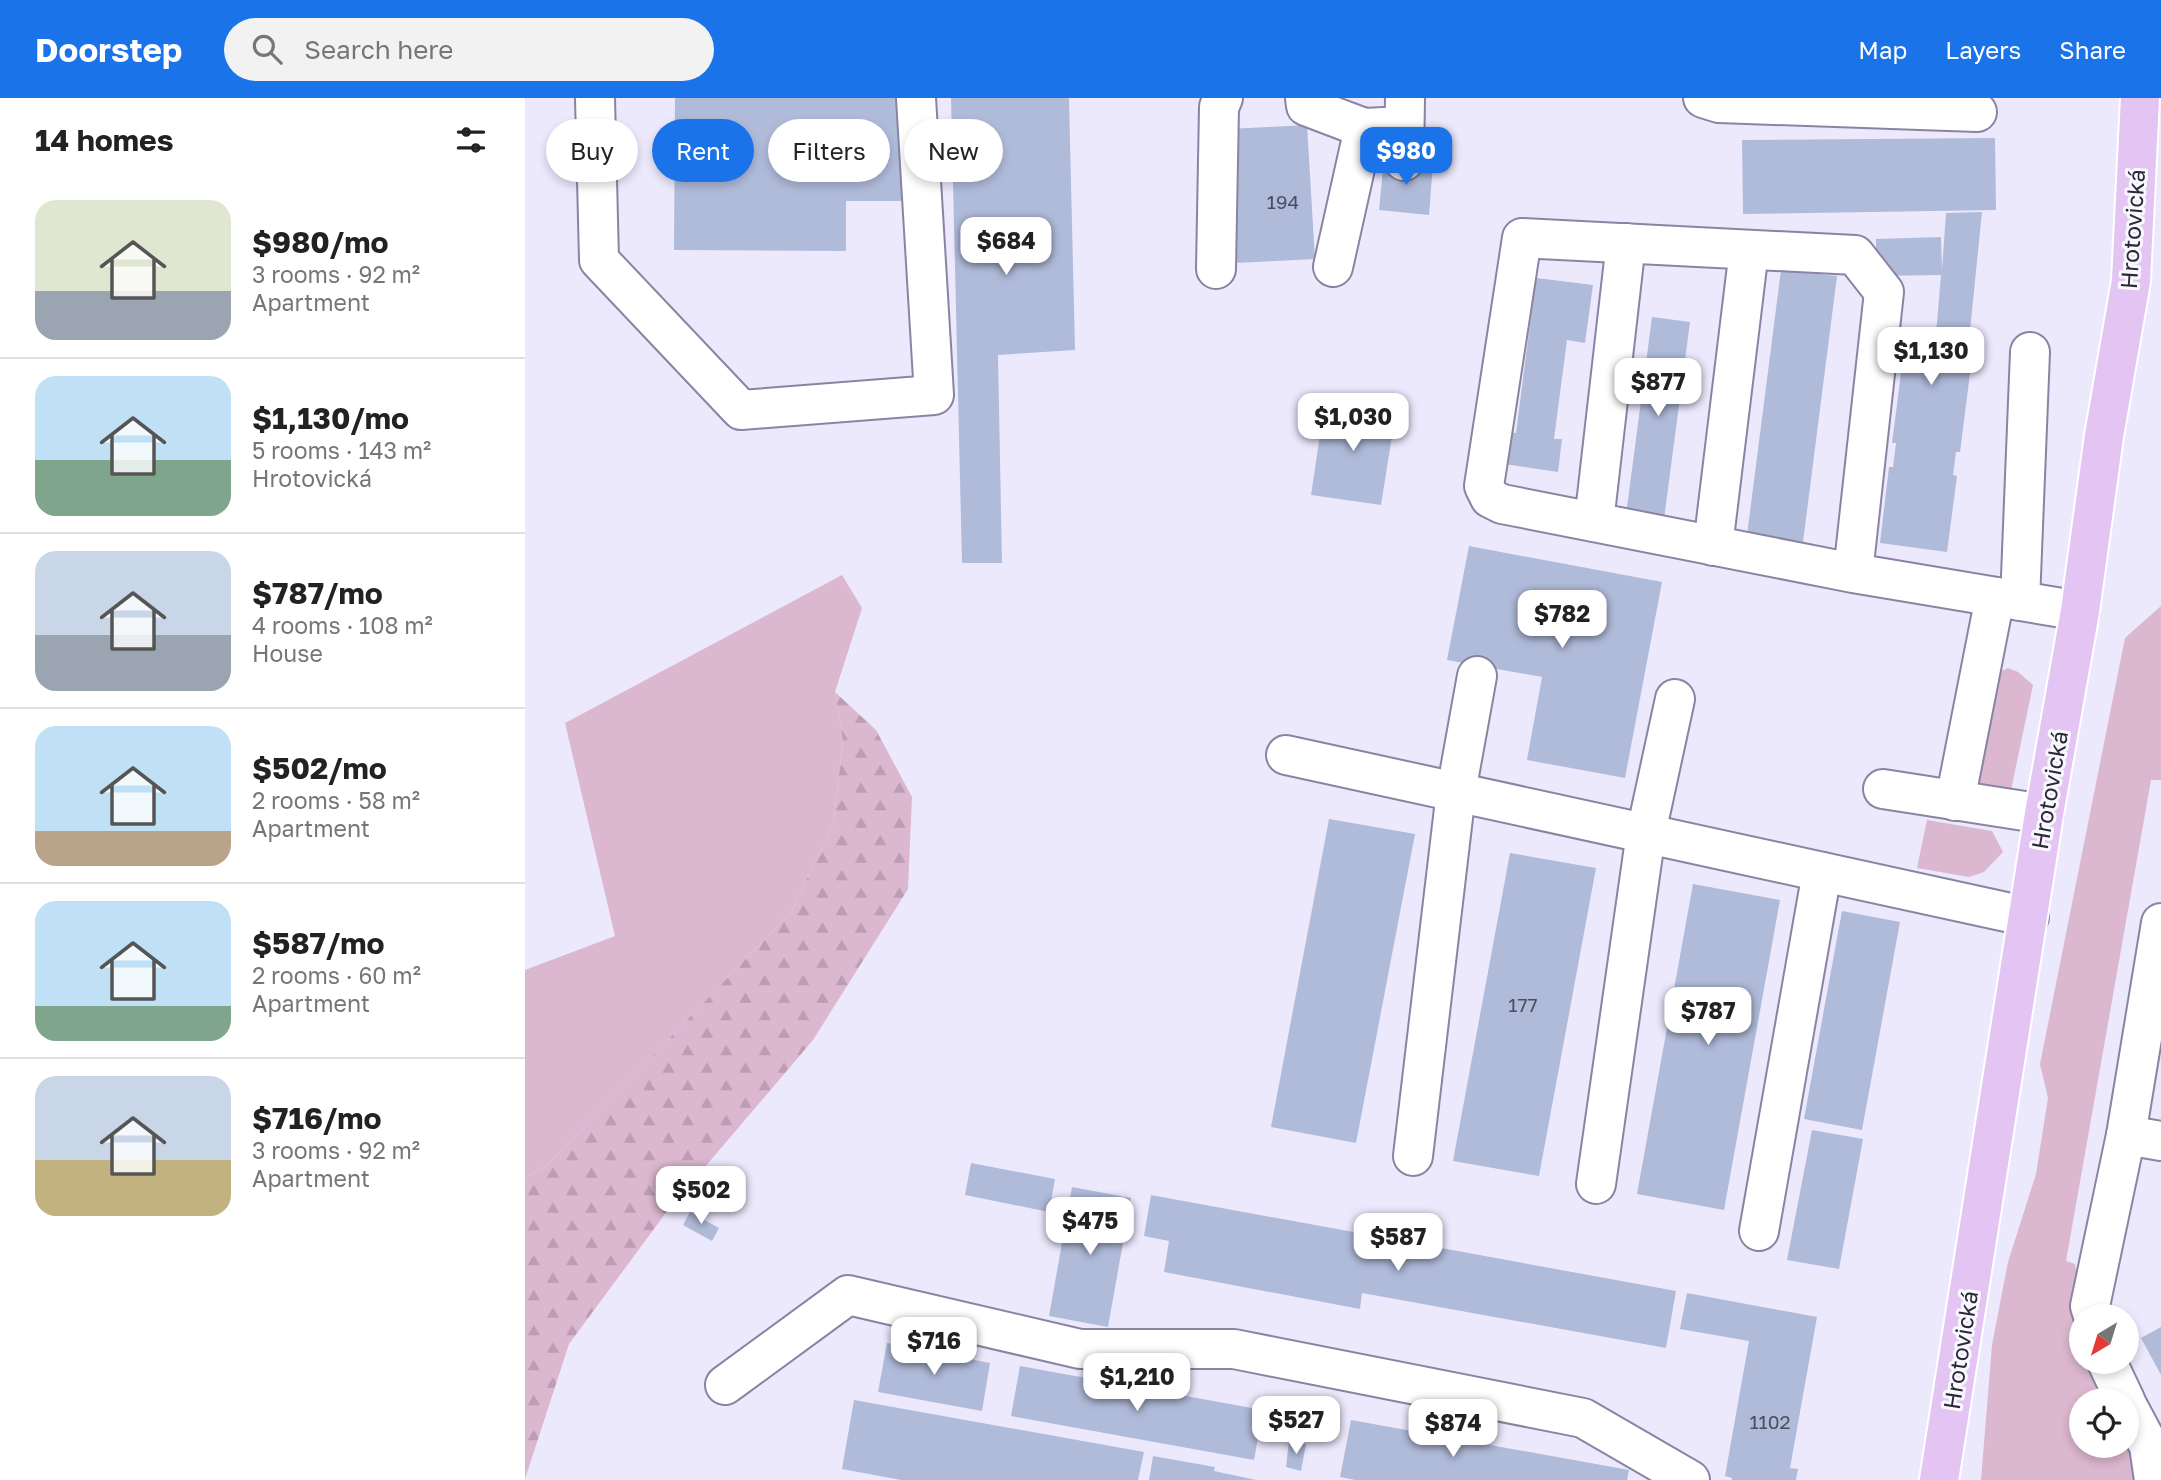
<!DOCTYPE html>
<html lang="en">
<head>
<meta charset="utf-8">
<style>
	body { margin:0; font-family:"Golos Text",sans-serif; background:#f2f2f2; color:#222; height:100vh; display:flex; flex-direction:column; font-size:26px; white-space:nowrap }
	* { box-sizing:border-box; margin:0 }
	p { font-size:23px; color:#767676 }
	.icon { flex:none; width:38px; height:38px; fill:none; stroke:currentColor; stroke-width:2; stroke-linecap:round; stroke-linejoin:round }
	.map { position:relative; flex:1; overflow:hidden }
	.details { display:flex; flex-direction:column; background:#fff; width:525px }
	.details>* { flex:none }
	.banner { position:absolute; left:21px; top:21px; width:665px; height:63px; display:flex; gap:14px }
	.needle { width:46px; rotate:218deg }
	.fabs { position:absolute; left:1544px; top:1206px; display:grid; gap:14px }
	.fabs a { display:grid; place-items:center; width:70px; height:70px; border-radius:50%; background:#fff; box-shadow:0 4px 10px #0003; font-size:35px }
	.price { position:absolute; translate:-50% -60px; padding:0 16px; border-radius:14px; background:#fff; color:#222; font-size:23px; line-height:46px; filter:drop-shadow(0 2px 4px #0008) }
	.price::after { content:''; position:absolute; left:50%; top:42px; width:21px; height:16px; margin-left:-10px; background:inherit; clip-path:polygon(0 0,100% 0,50% 100%) }
	.price.on { background:#1a73e8; color:#fff }
	ul { padding:0; list-style:none }
	li { display:flex; align-items:center; gap:21px; height:175px; padding:0 35px }
	li+li { border-top:2px solid #e0e0e0 }
	li span { display:grid; place-items:center; flex:none; width:196px; height:140px; border-radius:21px; color:#555 }
	li>.icon { margin-inline-start:auto }
	span .icon { width:84px; height:84px; fill:#fffc; stroke-width:1 }
	li b { font-size:30px }
	h2 { display:flex; justify-content:space-between; align-items:center; height:84px; padding:0 35px; font-size:30px }
	.tag { padding:0 24px; border-radius:32px; background:#fff; box-shadow:0 4px 10px #0003; font-size:24px; line-height:63px }
	.tag.on { background:#1a73e8; color:#fff }
	header { display:flex; align-items:center; gap:42px; box-sizing:border-box; height:98px; padding:0 35px; background:#1a73e8; color:#fff }
	header strong { font-size:33px }
	nav { display:flex; gap:38px; margin-inline-start:auto; font-size:24px }
	.search { width:490px; height:63px; background:#f2f2f2; display:flex; align-items:center; gap:18px; box-sizing:border-box; padding:0 24px; border-radius:38px; color:#767676; font-size:26px }
	main { display:flex; flex:1; min-height:0 }
	.map>svg:first-child { display:block }
	.green { fill:#dbb7d0 }
	.forest { fill:url(#forest-firs) }
	.building { fill:#b0bbda }
	.lines { fill:none; stroke-linecap:round; stroke-linejoin:round }
	.minor-casing { stroke:#8984a3; stroke-width:42 }
	.major-casing { stroke:#fff; stroke-width:42 }
	.minor { stroke:#fff; stroke-width:38 }
	.major { stroke:#e4c4f2; stroke-width:38 }
	.labels { text-anchor:middle; dominant-baseline:central; stroke-width:6; stroke-linejoin:round; paint-order:stroke }
	.number-label { font-size:19px; fill:#4c4e5e }
	.street-label { font-size:23px; fill:#2b2935; stroke:#f9f8ff }
</style>
</head>
<body>
<header>
<strong>Doorstep</strong>
<div class="search"><svg class="icon" aria-label="search" viewBox="0 0 24 24"><circle cx="10" cy="10" r="6"/><path d="M15 15l6 6"/></svg>Search here</div>
<nav><a>Map</a><a>Layers</a><a>Share</a></nav>
</header>
<main>
<section class="details">
<h2>14 homes<svg class="icon" aria-label="filters" viewBox="0 0 24 24"><path d="M4 7h16M4 17h16"/><circle cx="9" cy="7" r="2"/><circle cx="15" cy="17" r="2"/></svg></h2>
<ul>
<li><span style="background:linear-gradient(#dfe7d0 65%,#9aa5b1 0)"><svg class="icon" aria-label="home" viewBox="0 0 24 24"><path d="M3 11l9-7 9 7M6 9v11h12V9"/></svg></span><div><b>$980/mo</b><p>3 rooms · 92 m²</p><p>Apartment</p></div></li>
<li><span style="background:linear-gradient(#bfe0f5 60%,#7fa58c 0)"><svg class="icon" aria-label="home" viewBox="0 0 24 24"><path d="M3 11l9-7 9 7M6 9v11h12V9"/></svg></span><div><b>$1,130/mo</b><p>5 rooms · 143 m²</p><p>Hrotovická</p></div></li>
<li><span style="background:linear-gradient(#c9d6e8 60%,#9aa5b1 0)"><svg class="icon" aria-label="home" viewBox="0 0 24 24"><path d="M3 11l9-7 9 7M6 9v11h12V9"/></svg></span><div><b>$787/mo</b><p>4 rooms · 108 m²</p><p>House</p></div></li>
<li><span style="background:linear-gradient(#bfe0f5 75%,#b9a48a 0)"><svg class="icon" aria-label="home" viewBox="0 0 24 24"><path d="M3 11l9-7 9 7M6 9v11h12V9"/></svg></span><div><b>$502/mo</b><p>2 rooms · 58 m²</p><p>Apartment</p></div></li>
<li><span style="background:linear-gradient(#bfe0f5 75%,#7fa58c 0)"><svg class="icon" aria-label="home" viewBox="0 0 24 24"><path d="M3 11l9-7 9 7M6 9v11h12V9"/></svg></span><div><b>$587/mo</b><p>2 rooms · 60 m²</p><p>Apartment</p></div></li>
<li><span style="background:linear-gradient(#c9d6e8 60%,#c2b280 0)"><svg class="icon" aria-label="home" viewBox="0 0 24 24"><path d="M3 11l9-7 9 7M6 9v11h12V9"/></svg></span><div><b>$716/mo</b><p>3 rooms · 92 m²</p><p>Apartment</p></div></li>
</ul>
</section>
<div class="map">
<svg width="1636" height="1382" viewBox="0 0 1636 1382">
	<defs>
		<pattern id="forest-firs" width="22" height="20" patternUnits="userSpaceOnUse" patternTransform="scale(1.75)"><rect width="22" height="20" fill="#dbb7d0"/><path d="M5 1l3.5 6h-7zM16 11l3.5 6h-7z" fill="#bc9db3"/></pattern>
	</defs>
	<rect width="100%" height="100%" fill="#ece9fd"/>
	<g class="green">
		<polygon points="317,477 337,510 310,594 318,643 308,727 266,814 21,1068 0,1080 0,872 90,838 40,625"/>
		<polygon points="1636,508 1636,682 1626,682 1541,1163 1550,1166 1552,1178 1550,1206 1556,1264 1564,1264 1583,1302 1556,1302 1556,1348 1601,1348 1601,1339 1609,1358 1612,1382 1456,1382 1467,1247 1483,1164 1511,1076 1523,1000 1515,966 1600,540"/>
		<polygon points="1483,570 1493,574 1508,587 1484,702 1460,700 1445,680 1464,579"/>
		<polygon points="1402,722 1467,733 1478,754 1459,774 1444,779 1392,770"/>
	</g>
	<polygon class="forest" points="310,594 351,632 387,699 383,791 288,942 140,1116 44,1246 0,1381 0,1080 21,1068 266,814 308,727 318,643"/>
	<g class="building">
		<polygon points="150,0 377,0 377,103 321,103 321,153 149,152"/>
		<polygon points="426,0 544,0 550,252 473,257 477,465 437,465"/>
		<polygon points="782,27 790,161 710,165 704,31"/>
		<polygon points="1470,40 1471,112 1218,116 1217,42"/>
		<polygon points="859,61 908,66 904,117 854,112"/>
		<polygon points="1457,114 1443,252 1448,252 1435,354 1431,354 1428,377 1432,378 1422,454 1355,445 1364,369 1368,369 1371,345 1367,345 1380,244 1410,248 1416,177 1351,178 1351,141 1416,139 1417,172 1421,115"/>
		<polygon points="1256,172 1312,178 1277,452 1221,445"/>
		<polygon points="1011,180 1068,187 1060,245 1042,242 1029,341 1037,341 1033,374 979,366 983,334 991,335"/>
		<polygon points="1127,219 1165,224 1139,421 1101,417"/>
		<polygon points="800,303 871,313 856,407 786,397"/>
		<polygon points="944,448 1137,484 1100,680 1002,662 1017,579 922,562"/>
		<polygon points="804,721 890,736 831,1045 746,1029"/>
		<polygon points="985,755 1071,770 1014,1078 928,1063"/>
		<polygon points="1168,786 1255,802 1199,1112 1112,1096"/>
		<polygon points="1317,813 1375,824 1337,1032 1279,1021"/>
		<polygon points="1287,1032 1338,1041 1314,1171 1262,1162"/>
		<polygon points="446,1065 530,1081 524,1114 440,1097"/>
		<polygon points="547,1089 606,1100 583,1229 524,1218"/>
		<polygon points="626,1097 1151,1193 1141,1250 837,1195 835,1211 639,1174 644,1143 619,1138"/>
		<polygon points="165,1114 194,1130 187,1143 158,1127"/>
		<polygon points="1162,1195 1292,1219 1265,1370 1273,1371 1271,1382 1207,1382 1207,1380 1200,1378 1224,1243 1155,1231"/>
		<polygon points="1636,1229 1636,1277 1616,1240"/>
		<polygon points="362,1245 465,1265 457,1313 353,1294"/>
		<polygon points="495,1268 738,1312 729,1362 486,1318"/>
		<polygon points="329,1302 619,1354 613,1382 376,1382 317,1371"/>
		<polygon points="826,1322 1104,1372 1102,1382 830,1382 815,1379"/>
		<polygon points="764,1343 781,1346 776,1373 761,1369"/>
		<polygon points="628,1358 690,1369 689,1373 731,1382 624,1382"/>
	</g>
	<g class="lines">
		<defs>
			<g id="minor">
				<polyline points="70,0 74,162 216,312 409,297 391,0"/>
				<polyline points="780,0 781,8 839,30 879,28"/>
				<polyline points="1178,0 1194,5 1452,14"/>
				<polyline points="879,63 880,0"/>
				<polyline points="808,169 839,30"/>
				<polyline points="691,171 694,9 698,0"/>
				<polyline points="1069,424 1101,145"/>
				<polyline points="1188,448 1224,152"/>
				<polyline points="1328,475 1359,194 1330,157 997,140 959,388 965,400 977,406 1328,475 1555,513"/>
				<polyline points="1495,503 1505,254"/>
				<polyline points="761,657 1504,819"/>
				<polyline points="1358,691 1519,716"/>
				<polyline points="1430,703 1470,499"/>
				<polyline points="1601,1037 1636,1043"/>
				<polyline points="888,1058 931,694 952,578"/>
				<polyline points="1071,1086 1121,735 1150,601"/>
				<polyline points="1234,1133 1297,774"/>
				<polyline points="1568,1218 1565,1208 1601,1037 1636,825"/>
				<polyline points="1582,1264 1600,1302"/>
				<polyline points="200,1287 323,1197 555,1251 709,1251 1058,1320 1165,1382"/>
				<polyline points="1601,1305 1624,1348 1629,1382"/>
			</g>
			<polyline id="major" points="1414,1382 1519,716 1555,513 1579,338 1606,183 1615,0"/>
		</defs>
		<use href="#minor" class="minor-casing"/>
		<use href="#major" class="major-casing"/>
		<use href="#minor" class="minor"/>
		<use href="#major" class="major"/>
	</g>
	<g class="labels">
		<g class="number-label">
			<text x="758" y="103">194</text>
			<text x="998" y="906">177</text>
			<text x="1245" y="1323">1102</text>
		</g>
		<g class="street-label">
			<text transform="translate(1607 131) rotate(-86)">Hrotovická</text>
			<text transform="translate(1524 692) rotate(-80)">Hrotovická</text>
			<text transform="translate(1435 1252) rotate(-81)">Hrotovická</text>
		</g>
	</g>
</svg>
<div class="fabs">
<a><svg class="needle" viewBox="-14 -14 28 28"><path d="M0-13l5 13h-10z" fill="#e53935"/><path d="M0 13l5-13h-10z" fill="#767676"/></svg></a>
<a><svg class="icon" aria-label="locate" viewBox="0 0 24 24"><circle cx="12" cy="12" r="6"/><path d="M12 2v4M12 18v4M2 12h4M18 12h4"/></svg></a>
</div>
<b class="price on" style="left:881px;top:89px">$980</b>
<b class="price" style="left:481px;top:179px">$684</b>
<b class="price" style="left:1406px;top:289px">$1,130</b>
<b class="price" style="left:1133px;top:320px">$877</b>
<b class="price" style="left:828px;top:355px">$1,030</b>
<b class="price" style="left:1037px;top:552px">$782</b>
<b class="price" style="left:1183px;top:949px">$787</b>
<b class="price" style="left:176px;top:1128px">$502</b>
<b class="price" style="left:565px;top:1159px">$475</b>
<b class="price" style="left:873px;top:1175px">$587</b>
<b class="price" style="left:409px;top:1279px">$716</b>
<b class="price" style="left:612px;top:1315px">$1,210</b>
<b class="price" style="left:771px;top:1358px">$527</b>
<b class="price" style="left:928px;top:1361px">$874</b>
<div class="banner">
<a class="tag">Buy</a>
<a class="tag on">Rent</a>
<a class="tag">Filters</a>
<a class="tag">New</a>
</div>
</div>
</main>
</body>
</html>
